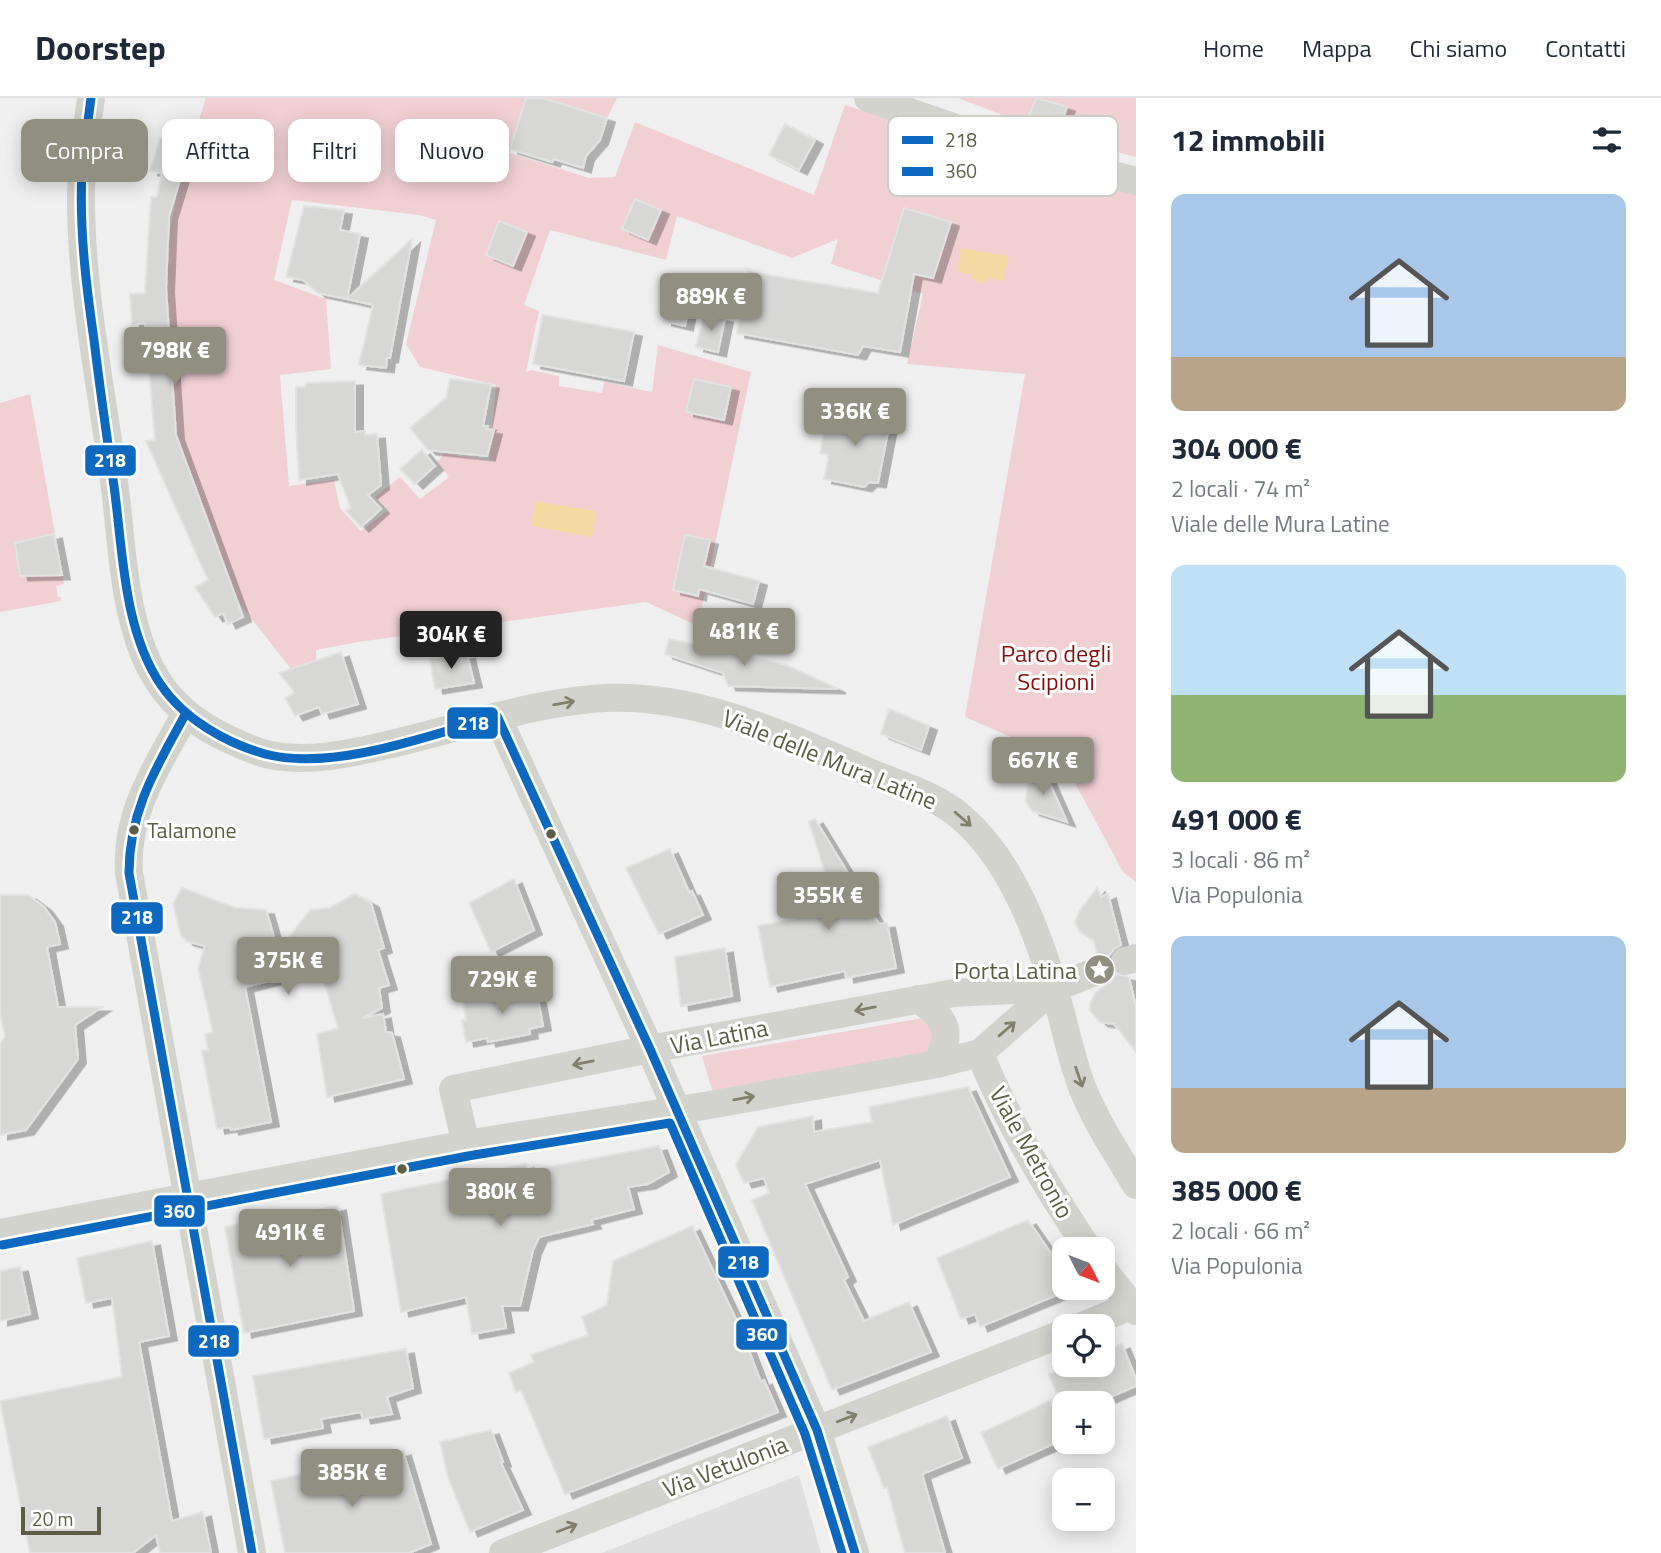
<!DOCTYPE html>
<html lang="it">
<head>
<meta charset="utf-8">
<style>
	body { margin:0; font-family:"Titillium Web",sans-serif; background:#f2f2f3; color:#1f2937; height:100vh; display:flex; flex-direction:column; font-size:26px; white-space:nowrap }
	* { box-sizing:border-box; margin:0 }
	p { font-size:23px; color:#747a83 }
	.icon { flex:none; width:38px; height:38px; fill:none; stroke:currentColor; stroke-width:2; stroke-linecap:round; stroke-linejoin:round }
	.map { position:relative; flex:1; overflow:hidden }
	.sheet { display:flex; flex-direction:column; background:#fff; width:525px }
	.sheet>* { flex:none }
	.banner { position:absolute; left:21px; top:21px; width:665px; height:63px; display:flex; gap:14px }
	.needle { width:46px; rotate:132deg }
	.controls { position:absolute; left:1052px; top:1139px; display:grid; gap:14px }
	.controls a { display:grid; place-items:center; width:63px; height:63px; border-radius:14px; background:#fff; box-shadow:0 4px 18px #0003; font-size:35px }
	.scale { position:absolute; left:21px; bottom:18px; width:80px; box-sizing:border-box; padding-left:7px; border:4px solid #5d5c44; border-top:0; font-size:19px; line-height:24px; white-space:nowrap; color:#5d5c44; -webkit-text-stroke:5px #fff; paint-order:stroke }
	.price { position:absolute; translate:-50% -60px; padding:0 16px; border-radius:7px; background:#908f80; color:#fff; font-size:23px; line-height:46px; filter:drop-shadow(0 2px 4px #0008) }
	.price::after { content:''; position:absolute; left:50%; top:42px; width:21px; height:16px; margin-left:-10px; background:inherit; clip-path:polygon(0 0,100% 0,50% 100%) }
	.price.current { background:#222; color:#fff }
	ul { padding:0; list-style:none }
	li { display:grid; align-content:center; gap:14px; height:371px; padding:0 35px }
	li span { display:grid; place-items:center; height:217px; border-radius:14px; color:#555 }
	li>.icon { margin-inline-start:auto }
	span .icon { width:126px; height:126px; fill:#fffc; stroke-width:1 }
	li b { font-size:30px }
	h2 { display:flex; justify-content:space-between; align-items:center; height:84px; padding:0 35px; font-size:30px }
	.tag { padding:0 24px; border-radius:14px; background:#fff; box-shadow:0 4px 18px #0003; font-size:24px; line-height:63px }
	.tag.current { background:#908f80; color:#fff }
	header { display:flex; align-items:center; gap:42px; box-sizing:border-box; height:98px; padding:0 35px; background:#fff; border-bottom:2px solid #e0e1e3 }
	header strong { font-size:33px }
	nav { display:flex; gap:38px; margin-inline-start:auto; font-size:24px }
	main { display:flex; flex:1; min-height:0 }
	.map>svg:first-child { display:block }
	.education { fill:#dedfde }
	.green { fill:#f1d0d4; fill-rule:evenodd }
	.water { fill:#f2dba2 }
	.building { fill:#d7d8d5; stroke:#e1e2e1; stroke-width:2; filter:url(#shadow) }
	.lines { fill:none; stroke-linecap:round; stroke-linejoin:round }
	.minor { stroke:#d3d3cd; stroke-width:28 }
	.bus-1-casing { stroke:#fff; stroke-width:14 }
	.bus-2-casing { stroke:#fff; stroke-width:14 }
	.bus-1 { stroke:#0c69bf; stroke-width:9 }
	.bus-2 { stroke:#0c69bf; stroke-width:9 }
	.oneway { stroke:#80806d }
	.bus-dot { fill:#5d5c44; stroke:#fff; stroke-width:2.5 }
	.labels { text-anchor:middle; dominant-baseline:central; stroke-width:6; stroke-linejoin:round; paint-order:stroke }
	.bus-label { font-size:22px; fill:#5d5c44; stroke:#fff; text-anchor:start }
	.park-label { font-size:24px; fill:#850e0e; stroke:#fff }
	.street-label { font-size:24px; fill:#5d5c44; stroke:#fff }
	.poi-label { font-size:24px; fill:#5d5c44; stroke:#fff; text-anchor:end }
	.key { fill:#fff; stroke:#cecec7; stroke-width:2 }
	.key-label { font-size:19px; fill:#5d5c44 }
	.line-badge { stroke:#fff; stroke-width:2.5 }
	.badge-label { font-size:19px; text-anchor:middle; font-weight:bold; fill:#fff }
</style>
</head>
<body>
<header>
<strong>Doorstep</strong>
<nav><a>Home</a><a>Mappa</a><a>Chi siamo</a><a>Contatti</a></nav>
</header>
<main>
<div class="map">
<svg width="1136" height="1455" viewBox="0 0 1136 1455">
	<defs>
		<filter id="shadow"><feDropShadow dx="8" dy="4.5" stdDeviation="0" flood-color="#0004"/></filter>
	</defs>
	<rect width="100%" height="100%" fill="#efeff0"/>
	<polygon class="education" points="799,1377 821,1455 600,1455 602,1455"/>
	<g class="green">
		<path d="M 206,0 L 526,0 L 510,55 L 589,80 L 615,79 L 635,24 L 814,97 L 845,7 L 1061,77 L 1136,96 L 1136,784 L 1123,774 L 1062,661 L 965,619 L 1025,276 L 907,266 L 923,196 L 831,166 L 838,141 L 792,160 L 677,118 L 666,162 L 550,132 L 524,207 L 539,213 L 526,274 L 531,272 L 559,278 L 559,288 L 602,295 L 604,284 L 652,294 L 658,247 L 751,274 L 698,528 L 646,504 L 358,544 L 316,552 L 317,572 L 295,576 L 237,502 L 176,337 L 166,190 L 168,142 L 180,81 ZM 292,102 L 419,117 L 436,122 L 406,246 L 420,269 L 496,287 L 489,362 L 444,356 L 437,364 L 449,379 L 420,401 L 400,379 L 375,399 L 387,413 L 361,433 L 340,410 L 334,382 L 289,388 L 280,277 L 331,271 L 326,201 L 274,182 Z"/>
		<polygon points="543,0 617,0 607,20"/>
		<polygon points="958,0 1136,0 1136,59 1057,38"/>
		<polygon points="30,296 64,486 56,488 58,499 61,499 61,503 0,514 0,305"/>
		<polygon points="923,920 935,933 935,956 713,995 702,958"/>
	</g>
	<g class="water">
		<polygon points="961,150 1008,158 1004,183 989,180 983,186 973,182 970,176 957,174"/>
		<polygon points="535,403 596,413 592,439 531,428"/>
	</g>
	<g class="building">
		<polygon points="526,0 543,0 607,20 600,42 586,58 583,70 554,61 552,64 510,51"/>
		<polygon points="1036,0 1067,9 1057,38 1026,26"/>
		<polygon points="785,26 815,42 799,72 769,57"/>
		<polygon points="160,40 190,49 169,118 166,190 176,337 243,519 228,526 223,515 215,519 195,489 208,482 146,343 155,342 145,225 132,227 130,196 145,195 151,99 157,99 162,75 150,73"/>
		<polygon points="635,101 661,112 648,142 622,131"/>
		<polygon points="304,108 344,112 340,132 360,136 347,201 318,195 303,182 286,179"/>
		<polygon points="904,110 951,124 933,180 914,176 900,254 863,248 858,257 737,235 748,174 878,195"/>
		<polygon points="499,123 527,134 513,168 486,157"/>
		<polygon points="412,141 390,260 387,260 386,270 359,267 373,207 347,201"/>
		<polygon points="673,180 694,184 685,228 664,223"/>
		<polygon points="704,216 725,220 718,254 696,249"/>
		<polygon points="543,217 634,234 624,283 533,266"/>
		<polygon points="450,281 491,286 483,328 488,328 486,331 494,332 487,358 428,352 410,330 446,300"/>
		<polygon points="694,281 731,289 724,322 686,314"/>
		<polygon points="355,283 355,334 365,333 365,337 377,336 381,387 368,397 381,411 361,429 346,413 351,410 338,376 299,382 296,328 296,289 305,289 306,285"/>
		<polygon points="833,311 890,323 878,385 869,384 864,389 824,381 829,357 820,355 824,333 828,333"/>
		<polygon points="422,352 435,368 415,386 400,371"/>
		<polygon points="54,436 62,477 20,478 15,445"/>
		<polygon points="685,437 710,442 704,468 759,483 753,506 699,491 698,498 673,492"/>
		<polygon points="669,541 786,567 838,591 728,588 723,575 665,556"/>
		<polygon points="341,554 358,606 322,616 319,609 295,618 285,600 295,595 279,575"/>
		<polygon points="467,556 474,585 435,591 430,561"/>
		<polygon points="889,611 929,628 921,652 881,636"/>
		<polygon points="1029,671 1047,679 1067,724 1032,713 1026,703"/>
		<polygon points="815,721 879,826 887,825 896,870 846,880 845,873 770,889 758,828 831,813 823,778 826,778 809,724"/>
		<polygon points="670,751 689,794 692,793 703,817 659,836 626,770"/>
		<polygon points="514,781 534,832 491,854 469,805"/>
		<polygon points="182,790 236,810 266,812 278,853 310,812 329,810 355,796 371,805 384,850 378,852 389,887 379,890 382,910 363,920 383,916 386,934 392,935 404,981 327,999 317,936 338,930 320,870 245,889 271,1024 231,1032 230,1029 217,1031 202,953 208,952 205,936 213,934 198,870 205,848 186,843 181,837 173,806"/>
		<polygon points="1097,790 1101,799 1108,796 1121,847 1114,851 1109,858 1097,856 1094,843 1080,834 1075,824 1080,812"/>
		<polygon points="0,797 28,797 44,809 55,824 60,846 47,849 58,909 102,909 75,927 78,961 26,1032 0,1037 0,946 5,939 0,915"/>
		<polygon points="725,850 732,898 681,908 675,859"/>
		<polygon points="1116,876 1129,879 1136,909 1136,954 1114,926 1100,924 1090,913 1090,906 1095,895 1112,883"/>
		<polygon points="536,891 543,928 529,931 530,936 488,944 487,940 466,944 462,922 466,922 463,903"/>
		<polygon points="968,989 1010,1079 893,1127 880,1062 805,1086 848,1179 844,1182 864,1223 909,1204 931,1254 832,1292 752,1102 769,1095 764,1080 744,1085 736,1067 758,1029 813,1018 814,1034 872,1024 869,1009"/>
		<polygon points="659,1048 669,1074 648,1086 628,1089 634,1111 591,1122 593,1126 539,1139 533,1152 520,1208 502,1208 506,1230 472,1236 466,1199 401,1214 381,1096 526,1066 527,1073"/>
		<polygon points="338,1108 354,1213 244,1235 225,1129"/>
		<polygon points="1028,1122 1064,1174 1064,1194 980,1229 975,1216 961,1221 937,1160"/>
		<polygon points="692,1128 741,1232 761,1284 764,1282 778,1314 565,1396 521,1292 516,1294 509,1275 534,1264 531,1257 588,1237 582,1219 607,1207 613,1163"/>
		<polygon points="152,1143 169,1238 139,1244 172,1423 203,1414 211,1455 160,1455 156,1437 133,1455 30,1455 0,1303 122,1279 112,1200 86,1205 77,1160"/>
		<polygon points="20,1169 30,1216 0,1223 0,1173"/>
		<polygon points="1122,1246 1136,1281 1136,1288 1094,1306 1064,1306 1064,1341 998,1371 981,1335 1058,1299 1049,1276 1071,1267 1102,1267 1102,1254"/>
		<polygon points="406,1251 413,1290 387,1299 392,1316 363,1321 361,1314 321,1321 323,1330 264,1341 253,1278"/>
		<polygon points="947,1318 962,1360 922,1376 945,1455 905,1455 887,1389 884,1390 868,1349"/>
		<polygon points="491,1332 503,1364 501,1365 523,1412 470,1434 448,1379 440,1344"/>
		<polygon points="403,1353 431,1446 409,1455 285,1455 271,1383"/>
	</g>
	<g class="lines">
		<g class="minor">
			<path d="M 91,0 C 87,31 82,62 81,93 C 80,192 102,292 115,391 C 122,446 123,504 144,556 C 159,593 183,618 218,636 C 235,644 252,653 270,657 C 311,665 352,655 391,646 C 457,631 523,607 592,601 C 689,592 782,636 869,674 C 900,687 936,697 961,719 C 1010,761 1036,830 1054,890 C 1064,923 1070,957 1082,989 C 1096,1024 1117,1056 1136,1087"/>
			<polyline points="868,0 1015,50 1136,83"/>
			<path d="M 185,617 C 157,669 125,714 129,775 L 252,1455"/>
			<polyline points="497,618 650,951 817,1332 855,1455"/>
			<polyline points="1125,863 1136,860"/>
			<path d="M 918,901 C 947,920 953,935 937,966"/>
			<path d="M 980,955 C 1007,1024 1047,1090 1089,1152"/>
			<polyline points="466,1046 453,991 650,951 954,895 1054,890"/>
			<polyline points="0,1135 466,1046 704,1008 937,966 980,955 1054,890 1100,872"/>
			<polyline points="1102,1170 1136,1213"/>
			<polyline points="1082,1228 1136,1206"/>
			<polyline points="503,1455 1064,1235"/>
		</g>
		<defs>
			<g id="bus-1">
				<path d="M 91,0 C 88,24 84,49 82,73 C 79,129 86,186 94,242 C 100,291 107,340 114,388 C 123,453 123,531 161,587 C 184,621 226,645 265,656 C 333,674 431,637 497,618 L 650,951 L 817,1332 L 855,1455"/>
				<path d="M 185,617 C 156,670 129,713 129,775 L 252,1455"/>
			</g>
			<polyline id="bus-2" points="2,1147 468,1058 670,1025 805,1336 842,1455"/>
		</defs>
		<use href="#bus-1" class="bus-1-casing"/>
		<use href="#bus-2" class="bus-2-casing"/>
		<use href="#bus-1" class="bus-1"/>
		<use href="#bus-2" class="bus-2"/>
	</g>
	<defs><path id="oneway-shaft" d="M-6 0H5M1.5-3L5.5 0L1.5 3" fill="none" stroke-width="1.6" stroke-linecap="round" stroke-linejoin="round" transform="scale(1.75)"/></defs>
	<g class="oneway">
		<use href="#oneway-shaft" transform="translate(564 605) rotate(-10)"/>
		<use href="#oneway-shaft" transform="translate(963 721) rotate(41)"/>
		<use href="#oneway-shaft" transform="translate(865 911) rotate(169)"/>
		<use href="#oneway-shaft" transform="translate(1007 931) rotate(-41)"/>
		<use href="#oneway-shaft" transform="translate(583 965) rotate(169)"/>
		<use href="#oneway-shaft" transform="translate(1079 979) rotate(71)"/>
		<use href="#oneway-shaft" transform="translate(744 1000) rotate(-10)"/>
		<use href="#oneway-shaft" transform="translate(847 1320) rotate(-21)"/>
		<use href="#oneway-shaft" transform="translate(567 1430) rotate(-21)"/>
	</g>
	<defs>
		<symbol id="sight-disc" viewBox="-11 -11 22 22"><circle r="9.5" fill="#908f80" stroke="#fff"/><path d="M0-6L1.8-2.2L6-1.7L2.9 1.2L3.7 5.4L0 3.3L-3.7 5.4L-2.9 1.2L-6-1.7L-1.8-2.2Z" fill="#fff"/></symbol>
	</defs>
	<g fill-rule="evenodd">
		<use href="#sight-disc" x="1082" y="854" width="35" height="35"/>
	</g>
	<g class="bus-dot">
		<circle cx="134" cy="732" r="6"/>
		<circle cx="551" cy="736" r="6"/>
		<circle cx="402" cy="1071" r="6"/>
	</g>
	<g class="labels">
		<g class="bus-label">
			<text x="147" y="732">Talamone</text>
		</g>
		<g class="park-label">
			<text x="1056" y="555">Parco degli<tspan x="1056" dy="28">Scipioni</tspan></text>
		</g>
		<g class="street-label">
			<text transform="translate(830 661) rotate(22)">Viale delle Mura Latine</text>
			<text transform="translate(719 938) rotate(-11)">Via Latina</text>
			<text transform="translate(1032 1054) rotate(61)">Viale Metronio</text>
			<text transform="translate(725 1368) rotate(-21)">Via Vetulonia</text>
		</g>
		<g class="poi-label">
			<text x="1077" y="872">Porta Latina</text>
		</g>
	</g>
	<rect x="888" y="18" width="230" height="80" rx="10" class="key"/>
	<rect x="902" y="38" width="31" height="8" fill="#0c69bf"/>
	<rect x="902" y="69" width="31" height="9" fill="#0c69bf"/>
	<g class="key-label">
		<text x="945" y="49">218</text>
		<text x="945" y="80">360</text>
	</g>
	<g class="line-badge">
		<rect x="84" y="346" width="53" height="33" rx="7" fill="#0c69bf"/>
		<rect x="446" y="608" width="53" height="34" rx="7" fill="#0c69bf"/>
		<rect x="110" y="803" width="54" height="34" rx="7" fill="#0c69bf"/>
		<rect x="153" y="1096" width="53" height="34" rx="7" fill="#0c69bf"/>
		<rect x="717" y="1147" width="53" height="34" rx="7" fill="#0c69bf"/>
		<rect x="735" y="1220" width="53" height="33" rx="7" fill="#0c69bf"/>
		<rect x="187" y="1226" width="53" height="34" rx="7" fill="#0c69bf"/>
	</g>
	<g class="badge-label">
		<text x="110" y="369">218</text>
		<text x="473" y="632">218</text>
		<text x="137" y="826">218</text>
		<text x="179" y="1120">360</text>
		<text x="743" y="1171">218</text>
		<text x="762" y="1243">360</text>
		<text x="214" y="1250">218</text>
	</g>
</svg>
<div class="controls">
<a><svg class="needle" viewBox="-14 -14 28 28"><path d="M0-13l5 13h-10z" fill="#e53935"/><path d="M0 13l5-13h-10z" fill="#747a83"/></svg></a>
<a><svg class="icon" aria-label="locate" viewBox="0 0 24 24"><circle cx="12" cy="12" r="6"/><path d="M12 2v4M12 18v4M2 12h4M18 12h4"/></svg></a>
<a>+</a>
<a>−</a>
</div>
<div class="scale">20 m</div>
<b class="price" style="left:711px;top:235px">889K €</b>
<b class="price" style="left:175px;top:289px">798K €</b>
<b class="price" style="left:855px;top:350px">336K €</b>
<b class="price" style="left:744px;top:570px">481K €</b>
<b class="price current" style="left:451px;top:573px">304K €</b>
<b class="price" style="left:1043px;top:699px">667K €</b>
<b class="price" style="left:828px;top:834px">355K €</b>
<b class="price" style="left:288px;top:899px">375K €</b>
<b class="price" style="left:502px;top:918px">729K €</b>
<b class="price" style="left:500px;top:1130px">380K €</b>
<b class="price" style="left:290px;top:1171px">491K €</b>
<b class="price" style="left:352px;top:1411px">385K €</b>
<div class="banner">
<a class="tag current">Compra</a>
<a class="tag">Affitta</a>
<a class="tag">Filtri</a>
<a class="tag">Nuovo</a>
</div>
</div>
<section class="sheet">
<h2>12 immobili<svg class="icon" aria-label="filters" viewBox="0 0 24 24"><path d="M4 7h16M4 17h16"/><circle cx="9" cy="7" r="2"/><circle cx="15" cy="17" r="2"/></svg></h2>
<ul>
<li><span style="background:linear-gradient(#a9c7e8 75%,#b9a48a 0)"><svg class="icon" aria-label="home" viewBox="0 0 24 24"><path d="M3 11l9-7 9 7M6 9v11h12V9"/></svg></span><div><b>304 000 €</b><p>2 locali · 74 m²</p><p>Viale delle Mura Latine</p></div></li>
<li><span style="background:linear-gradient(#bfe0f5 60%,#8fb573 0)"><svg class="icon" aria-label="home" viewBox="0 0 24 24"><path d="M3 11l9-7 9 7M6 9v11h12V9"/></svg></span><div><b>491 000 €</b><p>3 locali · 86 m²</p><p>Via Populonia</p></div></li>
<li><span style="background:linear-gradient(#a9c7e8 70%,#b9a48a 0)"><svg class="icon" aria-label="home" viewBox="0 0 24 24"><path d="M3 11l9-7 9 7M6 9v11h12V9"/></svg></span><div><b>385 000 €</b><p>2 locali · 66 m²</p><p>Via Populonia</p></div></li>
</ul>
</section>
</main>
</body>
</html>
